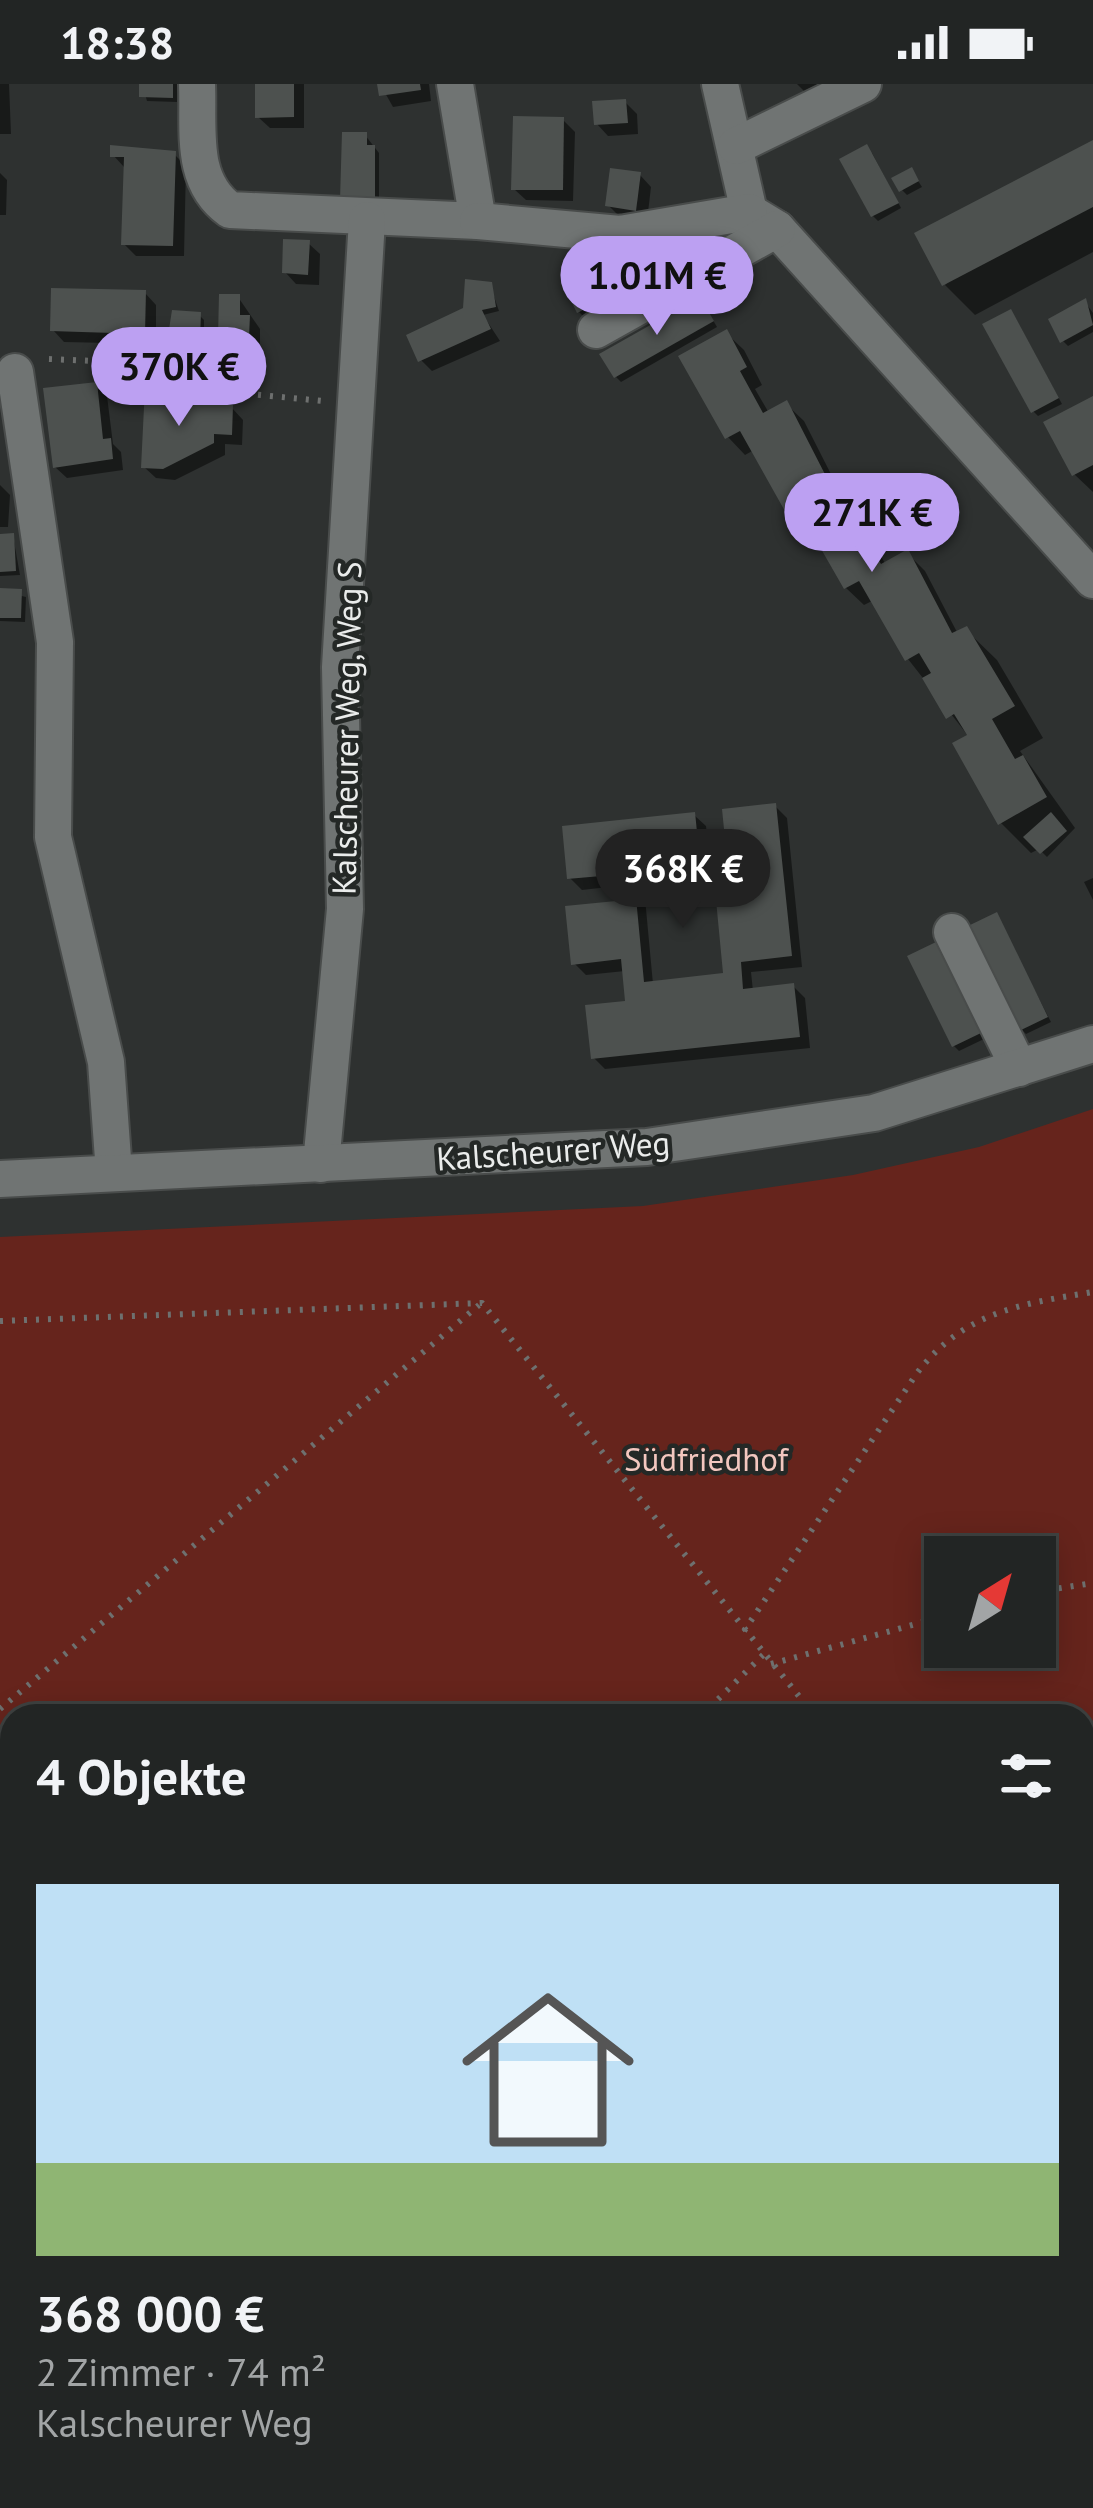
<!DOCTYPE html>
<html lang="de">
<head>
<meta charset="utf-8">
<style>
	body { margin:0; font-family:"PT Sans",sans-serif; background:#2e3131; color:#f1f3f6; height:100vh; display:flex; flex-direction:column; font-size:45px; white-space:nowrap }
	* { box-sizing:border-box; margin:0 }
	p { font-size:39px; color:#a2a5a6 }
	.icon { flex:none; width:66px; height:66px; fill:none; stroke:currentColor; stroke-width:2; stroke-linecap:round; stroke-linejoin:round }
	.map { position:relative; flex:1; overflow:hidden }
	.sheet { position:absolute; left:0px; top:1620px; width:1095px; height:804px; display:flex; flex-direction:column; background:#222524; border-radius:36px 36px 0 0; box-shadow:0 6px 30px #0003,0 0 0 3px #3f4241 }
	.sheet>* { flex:none }
	.needle { width:78px; rotate:37deg }
	.controls { position:absolute; left:924px; top:1452px; display:grid; gap:24px }
	.controls a { display:grid; place-items:center; width:132px; height:132px; border-radius:0px; background:#222524; box-shadow:0 6px 30px #0003,0 0 0 3px #3f4241; font-size:60px }
	.price { position:absolute; translate:-50% -102px; padding:0 27px; border-radius:42px; background:#bca0f2; color:#111; font-size:39px; line-height:78px; filter:drop-shadow(0 3px 6px #0008) }
	.price::after { content:''; position:absolute; left:50%; top:72px; width:36px; height:27px; margin-left:-18px; background:inherit; clip-path:polygon(0 0,100% 0,50% 100%) }
	.price.on { background:#222; color:#fff }
	ul { padding:0; list-style:none }
	li { display:grid; align-content:center; gap:24px; height:636px; padding:0 36px }
	li+li { border-top:3px solid #3f4241 }
	li span { display:grid; place-items:center; height:372px; border-radius:0px; color:#555 }
	li>.icon { margin-inline-start:auto }
	span .icon { width:216px; height:216px; fill:#fffc; stroke-width:1 }
	li b { font-size:51px }
	h2 { display:flex; justify-content:space-between; align-items:center; height:144px; padding:0 36px; font-size:51px }
	.status { display:flex; justify-content:space-between; align-items:center; height:84px; padding:0 60px; background:#222524; direction:ltr }
	.status svg { height:33px; fill:currentColor }
	.map>svg:first-child { display:block }
	.green { fill:#66241c; fill-rule:evenodd }
	.shadow { fill:#0007; fill-rule:evenodd }
	.building { fill:#4d514f; fill-rule:evenodd }
	.lines { fill:none; stroke-linecap:round; stroke-linejoin:round }
	.minor-casing { stroke:#494c4b; stroke-width:40 }
	.path { stroke:#6e706f; stroke-width:6; stroke-dasharray:3 9; stroke-linecap:butt }
	.minor { stroke:#707473; stroke-width:36 }
	.labels { text-anchor:middle; dominant-baseline:central; stroke-width:9; stroke-linejoin:round; paint-order:stroke }
	.street-label { font-size:33px; fill:#eaeceb; stroke:#242826 }
	.park-label { font-size:33px; fill:#f3c7bf; stroke:#242826 }
</style>
</head>
<body>
<div class="status"><b>18:38</b><svg viewBox="0 0 49 12"><path d="M0 12V9h3v3zM5 12V6h3v6zM10 12V3h3v9zM15 12V0h3v12zM26 1h20v11H26zM47 4h2v5h-2z"/></svg></div>
<div class="map">
<svg width="1093" height="2424" viewBox="0 0 1093 2424">
	<rect width="100%" height="100%" fill="#2e3130"/>
	<path class="green" d="M 1093,1025 L 1093,2424 L 0,2424 L 0,1153 L 643,1122 L 853,1091 L 979,1063 ZM 945,1473 L 1035,1473 L 1035,1563 L 945,1563 ZM 12,1632 L 1083,1632 L 1083,2412 L 12,2412 Z"/>
	<g class="shadow">
		<polygon points="0,0 9,0 11,50 0,50"/>
		<polygon points="142,0 177,0 177,18 147,17"/>
		<polygon points="258,0 304,0 304,44 270,44 258,33"/>
		<polygon points="380,0 429,0 431,17 393,23"/>
		<polygon points="797,0 839,0 810,13"/>
		<polygon points="625,18 637,30 638,50 608,52 597,40"/>
		<polygon points="563,36 575,48 573,117 526,116 514,105"/>
		<polygon points="365,51 379,69 379,122 348,120"/>
		<polygon points="1093,60 1093,168 975,231 945,201"/>
		<polygon points="872,69 901,124 878,137 873,132"/>
		<polygon points="174,70 186,82 184,172 136,172 124,160 124,83 113,71"/>
		<polygon points="911,86 922,103 907,111 902,106"/>
		<polygon points="0,89 7,96 6,131 0,131"/>
		<polygon points="640,91 651,103 647,137 620,133 608,121"/>
		<polygon points="667,157 683,183 584,233 579,228"/>
		<polygon points="308,159 320,170 319,201 296,200 285,188"/>
		<polygon points="490,201 499,227 483,231 500,257 432,287 421,276"/>
		<polygon points="145,209 156,221 156,260 64,258 53,246"/>
		<polygon points="238,213 260,245 260,264 233,264 221,252"/>
		<polygon points="1085,218 1093,229 1093,248 1068,262 1063,257"/>
		<polygon points="704,221 717,243 621,298 616,293"/>
		<polygon points="199,231 204,236 204,259 171,251"/>
		<polygon points="1015,233 1062,320 1038,332 1033,327"/>
		<polygon points="726,249 744,266 762,301 755,305 769,329 786,320 804,337 837,402 845,399 863,416 882,451 872,457 886,481 907,469 925,487 958,550 966,546 997,576 1043,654 1020,667 1075,744 1047,773 1039,765 1031,769 1001,739 969,653 908,575 874,516 864,521 846,504 811,442 806,444 789,427 754,366 745,371 728,353"/>
		<polygon points="95,301 107,312 113,360 121,368 123,386 67,394 55,383"/>
		<polygon points="160,306 172,318 232,324 243,336 242,361 225,360 225,371 175,396 156,394 144,383"/>
		<polygon points="1093,315 1093,408 1074,390"/>
		<polygon points="0,401 10,411 8,443 0,443"/>
		<polygon points="13,452 20,491 0,492 0,453"/>
		<polygon points="0,507 26,513 25,538 0,537"/>
		<path d="M 775,722 L 787,734 L 802,883 L 751,888 L 753,907 L 793,902 L 805,914 L 810,964 L 605,985 L 593,973 L 629,920 L 625,887 L 586,891 L 574,879 L 619,820 L 617,802 L 582,806 L 570,794 L 694,731 L 706,742 L 710,780 L 730,778 ZM 718,806 L 727,892 L 653,900 L 645,814 Z"/>
		<polygon points="1093,794 1093,816 1084,798"/>
		<polygon points="996,832 1051,938 1026,950 1021,945"/>
		<polygon points="936,862 984,955 959,967 954,962"/>
	</g>
	<g class="building">
		<polygon points="139,0 173,0 173,14 139,13"/>
		<polygon points="255,0 294,0 294,33 255,34"/>
		<polygon points="377,0 420,0 421,6 379,12"/>
		<polygon points="626,15 628,39 594,41 592,17"/>
		<polygon points="513,32 564,33 563,106 511,106"/>
		<polygon points="342,48 367,48 367,61 375,61 375,118 340,116"/>
		<polygon points="1093,56 1093,123 942,202 914,149"/>
		<polygon points="867,60 899,119 871,133 839,75"/>
		<polygon points="110,61 176,67 173,162 121,161 124,73 110,73"/>
		<polygon points="912,83 919,97 899,108 891,94"/>
		<polygon points="610,84 641,88 636,127 605,122"/>
		<polygon points="668,153 680,178 577,229 565,204"/>
		<polygon points="283,155 310,156 308,191 282,189"/>
		<polygon points="465,195 492,198 496,223 482,226 491,245 418,278 406,251 463,224"/>
		<polygon points="51,204 146,206 145,250 50,247"/>
		<polygon points="219,210 240,210 240,231 250,231 249,253 218,253"/>
		<polygon points="700,213 714,237 614,294 599,270"/>
		<polygon points="1086,214 1093,241 1060,259 1048,235"/>
		<polygon points="1011,225 1059,314 1031,329 982,240"/>
		<polygon points="172,226 201,228 200,256 168,252"/>
		<polygon points="727,245 747,283 740,287 763,329 787,316 831,402 846,395 867,433 857,438 881,480 908,465 952,549 967,542 1015,622 992,635 1015,675 1023,671 1047,713 998,741 952,659 967,651 954,630 946,635 922,594 931,589 919,569 905,577 859,497 844,505 797,423 786,429 740,347 725,355 678,272"/>
		<polygon points="97,298 103,355 111,354 113,375 53,384 43,304"/>
		<polygon points="145,303 161,303 161,317 233,321 232,351 214,350 214,359 163,385 141,384"/>
		<polygon points="1093,312 1093,381 1072,392 1043,338"/>
		<polygon points="14,449 16,487 0,488 0,450"/>
		<polygon points="0,504 22,505 21,534 0,534"/>
		<path d="M 776,719 L 792,872 L 741,878 L 743,905 L 794,899 L 800,953 L 591,975 L 585,921 L 625,917 L 621,875 L 571,881 L 565,822 L 616,817 L 613,791 L 567,795 L 562,742 L 695,728 L 700,778 L 727,775 L 722,725 ZM 714,795 L 723,889 L 644,898 L 635,803 Z"/>
		<polygon points="1051,728 1067,747 1040,770 1023,753"/>
		<polygon points="997,828 1048,933 1019,947 968,842"/>
		<polygon points="936,858 981,949 952,963 907,872"/>
	</g>
	<g class="lines">
		<defs>
			<g id="minor">
				<path d="M 197,0 C 199,45 189,97 230,126 L 478,137 L 455,0"/>
				<polyline points="720,0 749,128"/>
				<polyline points="736,62 863,0"/>
				<polyline points="749,128 777,145 1093,496"/>
				<polyline points="478,137 620,150 749,128"/>
				<polyline points="596,246 777,145"/>
				<polyline points="15,288 55,558 53,753 106,978 114,1089"/>
				<polyline points="952,848 1019,984"/>
				<polyline points="321,1080 345,825 340,583 367,136"/>
				<polyline points="0,1095 647,1063 874,1029 1093,960"/>
			</g>
		</defs>
		<use href="#minor" class="minor-casing"/>
		<g class="path">
			<polyline points="49,275 167,280 218,307 323,317"/>
			<polyline points="0,1237 482,1219 815,1632"/>
			<polyline points="1035,1508 1093,1499"/>
			<path d="M 744,1547 L 917,1289 C 964,1228 1020,1220 1093,1208"/>
			<polyline points="771,1580 945,1532"/>
			<polyline points="0,1625 479,1221"/>
			<polyline points="701,1632 763,1571"/>
			<polyline points="1083,1953 1093,1965"/>
			<polyline points="1083,2351 1093,2343"/>
			<polyline points="211,2412 261,2424"/>
			<polyline points="504,2412 510,2424"/>
			<polyline points="509,2412 564,2424"/>
			<polyline points="131,2424 146,2412"/>
			<polyline points="347,2424 377,2412"/>
			<polyline points="997,2424 1011,2412"/>
		</g>
		<use href="#minor" class="minor"/>
	</g>
	<g class="labels">
		<g class="street-label">
			<text transform="translate(346 644) rotate(-89)">Kalscheurer Weg, Weg S</text>
			<text transform="translate(553 1066) rotate(-4)">Kalscheurer Weg</text>
		</g>
		<g class="park-label">
			<text x="706" y="1374">Südfriedhof</text>
		</g>
	</g>
</svg>
<div class="controls">
<a><svg class="needle" viewBox="-14 -14 28 28"><path d="M0-13l5 13h-10z" fill="#e53935"/><path d="M0 13l5-13h-10z" fill="#a2a5a6"/></svg></a>
</div>
<b class="price" style="left:657px;top:254px">1.01M €</b>
<b class="price" style="left:179px;top:345px">370K €</b>
<b class="price" style="left:872px;top:491px">271K €</b>
<b class="price on" style="left:683px;top:847px">368K €</b>
<section class="sheet">
<h2>4 Objekte<svg class="icon" aria-label="filters" viewBox="0 0 24 24"><path d="M4 7h16M4 17h16"/><circle cx="9" cy="7" r="2"/><circle cx="15" cy="17" r="2"/></svg></h2>
<ul>
<li><span style="background:linear-gradient(#bfe0f5 75%,#8fb573 0)"><svg class="icon" aria-label="home" viewBox="0 0 24 24"><path d="M3 11l9-7 9 7M6 9v11h12V9"/></svg></span><div><b>368 000 €</b><p>2 Zimmer · 74 m²</p><p>Kalscheurer Weg</p></div></li>
</ul>
</section>
</div>
</body>
</html>
